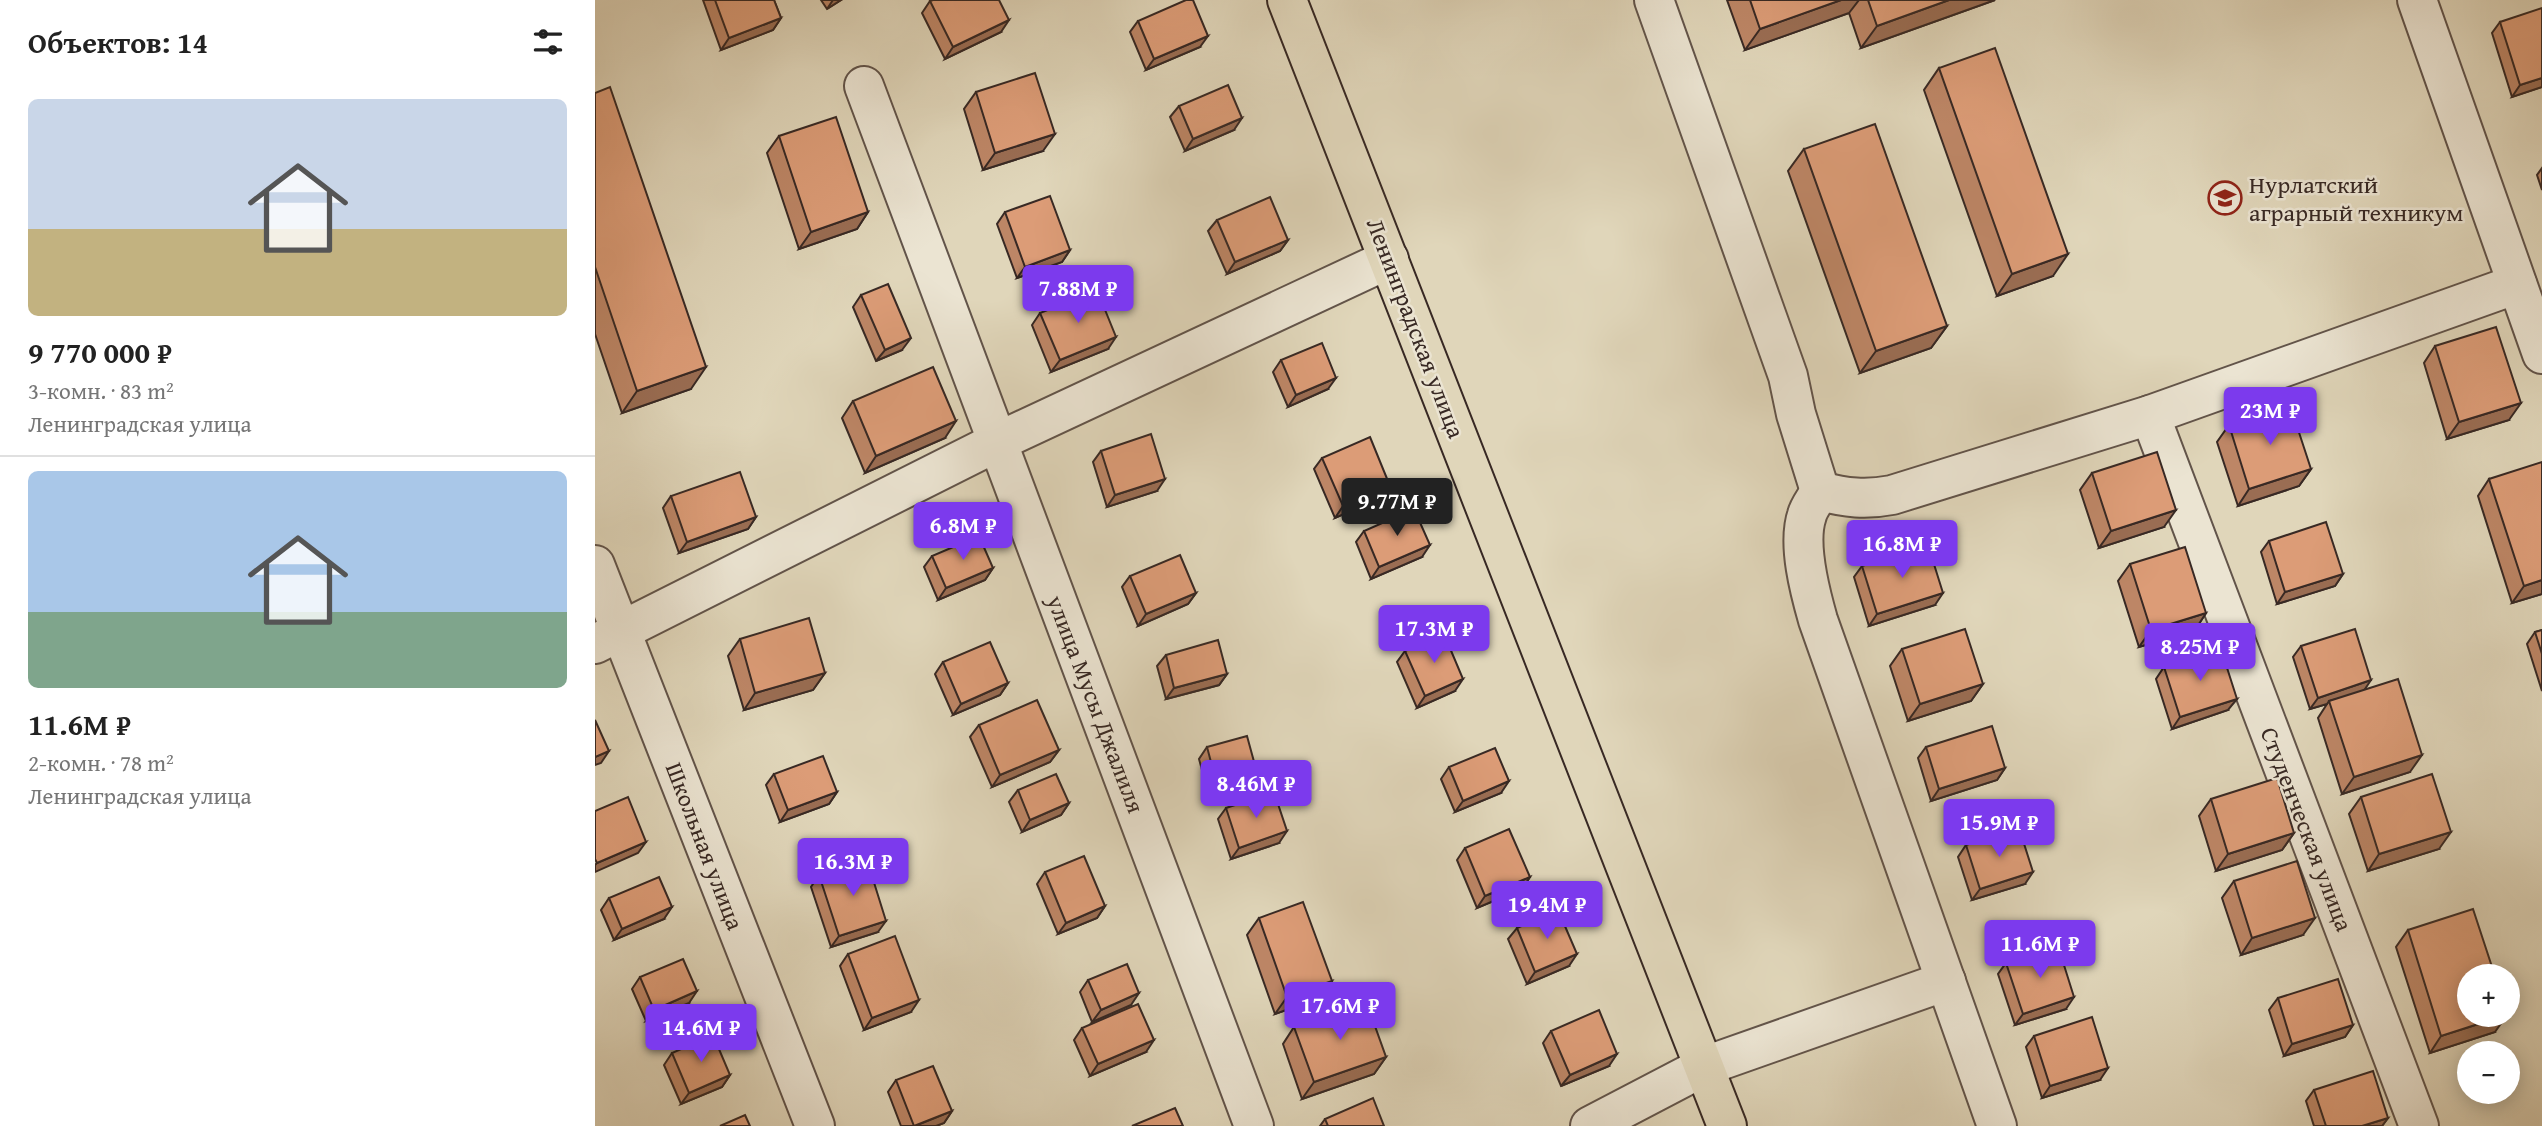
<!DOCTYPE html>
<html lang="ru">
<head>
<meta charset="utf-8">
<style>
	body { margin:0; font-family:"Gentium Book Plus",serif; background:#f2f2f2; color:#222; height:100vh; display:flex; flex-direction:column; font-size:26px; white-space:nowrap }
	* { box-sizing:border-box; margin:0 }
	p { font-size:23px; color:#767676 }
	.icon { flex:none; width:38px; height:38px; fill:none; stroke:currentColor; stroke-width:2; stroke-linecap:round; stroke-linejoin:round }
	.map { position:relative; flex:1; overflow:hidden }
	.sheet { display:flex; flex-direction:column; background:#fff; width:595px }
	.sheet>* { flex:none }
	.buttons { position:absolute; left:1862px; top:964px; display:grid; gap:14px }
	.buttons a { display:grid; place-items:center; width:63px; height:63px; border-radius:50%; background:#fff; box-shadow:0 4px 18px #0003; font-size:35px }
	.price { position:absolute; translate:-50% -60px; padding:0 16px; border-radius:7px; background:#7c3aed; color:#fff; font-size:23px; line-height:46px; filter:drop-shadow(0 2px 4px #0008) }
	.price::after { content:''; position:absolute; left:50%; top:42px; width:21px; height:16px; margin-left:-10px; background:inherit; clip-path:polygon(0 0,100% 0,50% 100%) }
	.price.selected { background:#222; color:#fff }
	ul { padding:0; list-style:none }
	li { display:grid; align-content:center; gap:14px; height:371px; padding:0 28px }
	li+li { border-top:2px solid #e0e0e0 }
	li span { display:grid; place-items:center; height:217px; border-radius:10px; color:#555 }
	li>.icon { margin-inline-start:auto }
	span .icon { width:126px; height:126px; fill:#fffc; stroke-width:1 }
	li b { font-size:30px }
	h2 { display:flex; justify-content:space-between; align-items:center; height:84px; padding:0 28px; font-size:30px }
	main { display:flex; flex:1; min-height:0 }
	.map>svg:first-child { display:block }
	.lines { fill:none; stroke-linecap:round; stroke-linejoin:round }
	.minor-casing { stroke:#62544a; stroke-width:42 }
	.major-casing { stroke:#382924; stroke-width:42 }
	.minor { stroke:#ebe4d2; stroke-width:38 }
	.major { stroke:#e0d6ba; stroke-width:38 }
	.wall { fill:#bd8666; stroke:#382924; stroke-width:2 }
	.shaded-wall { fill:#9a6d53; stroke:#382924; stroke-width:2 }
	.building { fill:#dc9c77; stroke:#382924; stroke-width:2 }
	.labels { text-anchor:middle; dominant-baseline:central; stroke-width:5; stroke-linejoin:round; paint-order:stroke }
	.poi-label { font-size:24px; fill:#382924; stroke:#ebe4d2; text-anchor:start }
	.street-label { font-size:24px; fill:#382924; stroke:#ebe4d2 }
</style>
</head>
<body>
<main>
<section class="sheet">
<h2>Объектов: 14<svg class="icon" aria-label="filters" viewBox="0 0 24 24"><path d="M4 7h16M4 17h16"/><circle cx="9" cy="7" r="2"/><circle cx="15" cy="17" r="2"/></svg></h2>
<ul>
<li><span style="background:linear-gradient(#c9d6e8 60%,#c2b280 0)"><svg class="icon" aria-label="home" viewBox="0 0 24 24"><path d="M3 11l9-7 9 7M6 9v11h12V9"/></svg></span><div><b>9 770 000 ₽</b><p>3-комн. · 83 m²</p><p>Ленинградская улица</p></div></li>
<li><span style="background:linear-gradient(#a9c7e8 65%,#7fa58c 0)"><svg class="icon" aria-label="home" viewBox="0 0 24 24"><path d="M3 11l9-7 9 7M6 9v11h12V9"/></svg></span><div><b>11.6M ₽</b><p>2-комн. · 78 m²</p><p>Ленинградская улица</p></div></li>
</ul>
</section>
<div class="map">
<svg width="1947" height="1126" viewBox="0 0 1947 1126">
	<rect width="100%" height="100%" fill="#e0d6ba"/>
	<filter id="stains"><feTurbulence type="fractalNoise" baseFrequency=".00286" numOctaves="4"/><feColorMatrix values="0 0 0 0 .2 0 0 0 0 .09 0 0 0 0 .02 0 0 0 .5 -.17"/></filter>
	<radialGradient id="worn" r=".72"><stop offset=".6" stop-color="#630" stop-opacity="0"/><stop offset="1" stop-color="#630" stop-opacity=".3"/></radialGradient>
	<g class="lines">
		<defs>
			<g id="minor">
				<polyline points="1059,0 1193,376 1201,414 1225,491"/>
				<polyline points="1822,0 1947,354"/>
				<polyline points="269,86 659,1126"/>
				<polyline points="1555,415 1824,1126"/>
				<polyline points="0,565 220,1126"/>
				<polyline points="0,644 402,442 794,259"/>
				<polyline points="995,1126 1110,1066 1351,981"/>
				<path d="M 1402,1126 L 1223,620 C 1215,592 1202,544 1212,515 C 1214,507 1221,499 1225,491 C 1251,498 1271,500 1297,495 L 1555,415 L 1922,284"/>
			</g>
			<polyline id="major" points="692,0 1132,1126"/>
		</defs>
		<use href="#minor" class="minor-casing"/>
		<use href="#major" class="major-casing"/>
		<use href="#minor" class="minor"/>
		<use href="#major" class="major"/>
	</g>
	<g class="wall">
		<polygon points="108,0 179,0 186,18 178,30 126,50"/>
		<polygon points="226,0 246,0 232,9"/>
		<polygon points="1132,0 1400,0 1266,48 1254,13 1150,50"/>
		<polygon points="335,1 406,32 350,59 327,13"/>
		<polygon points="543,21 605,47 551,70 535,32"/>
		<polygon points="1905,22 1947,87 1917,97 1897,33"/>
		<polygon points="1344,68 1458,276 1402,296 1329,90"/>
		<polygon points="381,92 448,151 388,170 369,109"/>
		<polygon points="0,93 96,389 27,413 0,334"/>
		<polygon points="584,106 639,130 590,151 575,117"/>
		<polygon points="184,136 273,212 262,229 204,249 172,153"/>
		<polygon points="1209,149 1352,326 1336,348 1265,373 1193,171"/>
		<polygon points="1947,168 1947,190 1942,175"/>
		<polygon points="410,212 475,250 467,262 422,278 402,224"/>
		<polygon points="622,220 693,240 685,251 632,274 613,231"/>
		<polygon points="266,295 307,350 281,361 258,307"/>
		<polygon points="445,313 513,349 456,372 437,325"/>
		<polygon points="1840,346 1914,420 1852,439 1829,363"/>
		<polygon points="686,360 733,389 693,407 678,372"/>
		<polygon points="258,401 350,438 270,473 247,418"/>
		<polygon points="1634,425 1716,469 1704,486 1643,506 1622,442"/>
		<polygon points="506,451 562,491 512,507 498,462"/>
		<polygon points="727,458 787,497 740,518 719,469"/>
		<polygon points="1497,473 1569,527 1504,548 1485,490"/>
		<polygon points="1894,479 1947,594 1917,603 1883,496"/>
		<polygon points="76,496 161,517 153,529 84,553 68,508"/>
		<polygon points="769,531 827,557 776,579 761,542"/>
		<polygon points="1674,541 1748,574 1740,586 1682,604 1666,552"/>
		<polygon points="337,556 398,568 390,580 343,600 329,567"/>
		<polygon points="1535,564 1611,613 1600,630 1544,647 1523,581"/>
		<polygon points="1267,566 1340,605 1274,626 1259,577"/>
		<polygon points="535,576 601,593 593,604 543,626 527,587"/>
		<polygon points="1947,630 1947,691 1932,644 1940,632"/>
		<polygon points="145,639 230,673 218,690 149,710 133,656"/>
		<polygon points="1706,646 1770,689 1815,772 1747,794 1723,718 1732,704 1715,709 1698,657"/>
		<polygon points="1307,649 1388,684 1376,701 1313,721 1295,666"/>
		<polygon points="810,651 860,691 822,708 802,662"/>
		<polygon points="571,655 632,674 624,685 571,699 562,666"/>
		<polygon points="348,662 413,683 405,695 358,715 340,674"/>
		<polygon points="1569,667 1633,710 1577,729 1561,679"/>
		<polygon points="384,725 464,750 455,762 397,787 375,737"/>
		<polygon points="612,747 653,781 613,792 604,759"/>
		<polygon points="1331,747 1410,768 1402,780 1336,801 1323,758"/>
		<polygon points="854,767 906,793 860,812 846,779"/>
		<polygon points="179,774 242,792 234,804 185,822 171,785"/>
		<polygon points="423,790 474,803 466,815 427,832 414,802"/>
		<polygon points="1766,797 1844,849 1773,871 1754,814"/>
		<polygon points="1616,799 1699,833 1687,850 1621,871 1604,816"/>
		<polygon points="631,808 684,843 636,859 623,819"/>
		<polygon points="1371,845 1430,884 1377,900 1363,857"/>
		<polygon points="870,848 935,877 927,889 882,908 862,860"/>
		<polygon points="450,872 510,906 502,918 463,934 442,884"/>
		<polygon points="224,875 283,932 236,947 216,887"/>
		<polygon points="1639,881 1708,935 1646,955 1627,898"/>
		<polygon points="14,898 69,919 19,940 6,910"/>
		<polygon points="664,918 737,981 725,998 680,1014 652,935"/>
		<polygon points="922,928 974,966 932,984 913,939"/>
		<polygon points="1813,930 1900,1032 1835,1053 1801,947"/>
		<polygon points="253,954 316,1012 269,1030 245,966"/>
		<polygon points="1411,963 1471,1009 1420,1025 1403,974"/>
		<polygon points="45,977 94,1003 51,1021 37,989"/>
		<polygon points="493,980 536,1005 497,1022 485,992"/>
		<polygon points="1683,998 1758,1025 1750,1037 1689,1056 1674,1010"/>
		<polygon points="699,1027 791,1057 779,1074 707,1099 688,1044"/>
		<polygon points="487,1028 551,1052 495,1076 479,1040"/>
		<polygon points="956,1031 1014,1066 966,1086 948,1043"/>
		<polygon points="1439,1036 1505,1080 1447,1098 1431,1047"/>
		<polygon points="77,1053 135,1075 127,1087 86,1104 69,1065"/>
		<polygon points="301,1080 357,1111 349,1123 341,1126 306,1126 293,1092"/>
		<polygon points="1719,1090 1793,1118 1787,1126 1719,1126 1711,1101"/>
		<polygon points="730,1119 789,1126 725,1126"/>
	</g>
	<g class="shaded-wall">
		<polygon points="238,0 246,0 232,9"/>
		<polygon points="1246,0 1264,0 1254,13 1150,50 1165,29"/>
		<polygon points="1354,0 1400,0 1266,48 1282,26"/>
		<polygon points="186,18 178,30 126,50 134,38"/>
		<polygon points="414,20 406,32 350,59 358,47"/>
		<polygon points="613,36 605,47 551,70 559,59"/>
		<polygon points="1947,78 1947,87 1917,97 1925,85"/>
		<polygon points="647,118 639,130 590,151 598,139"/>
		<polygon points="460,134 448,151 388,170 400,153"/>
		<polygon points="273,212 262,229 204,249 216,232"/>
		<polygon points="693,240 685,251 632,274 640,262"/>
		<polygon points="475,250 467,262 422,278 430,267"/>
		<polygon points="1473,254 1458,276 1402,296 1417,274"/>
		<polygon points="1352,326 1336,348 1265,373 1281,351"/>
		<polygon points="521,337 513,349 456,372 465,360"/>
		<polygon points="316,338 307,350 281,361 290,350"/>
		<polygon points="111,367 96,389 27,413 42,391"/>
		<polygon points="741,378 733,389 693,407 701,395"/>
		<polygon points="1926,403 1914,420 1852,439 1864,422"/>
		<polygon points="361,421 350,438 270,473 281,456"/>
		<polygon points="1716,469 1704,486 1643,506 1654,489"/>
		<polygon points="570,479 562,491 512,507 520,495"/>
		<polygon points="795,486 787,497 740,518 748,506"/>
		<polygon points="1581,510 1569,527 1504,548 1516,531"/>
		<polygon points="161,517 153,529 84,553 92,542"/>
		<polygon points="835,545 827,557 776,579 784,567"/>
		<polygon points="398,568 390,580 343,600 351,588"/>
		<polygon points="1748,574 1740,586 1682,604 1690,592"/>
		<polygon points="1947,580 1947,594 1917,603 1929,586"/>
		<polygon points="601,593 593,604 543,626 551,614"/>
		<polygon points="1348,593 1340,605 1274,626 1282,614"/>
		<polygon points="1611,613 1600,630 1544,647 1556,630"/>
		<polygon points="230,673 218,690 149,710 160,693"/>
		<polygon points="632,674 624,685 571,699 579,688"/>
		<polygon points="868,679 860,691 822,708 830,696"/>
		<polygon points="1776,680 1768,692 1734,701 1732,704 1715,709 1723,698"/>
		<polygon points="413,683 405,695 358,715 366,704"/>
		<polygon points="1388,684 1376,701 1313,721 1325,704"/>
		<polygon points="1642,699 1633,710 1577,729 1585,717"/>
		<polygon points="464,750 455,762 397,787 405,775"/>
		<polygon points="14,751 6,763 0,765 0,757"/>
		<polygon points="1827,755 1815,772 1747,794 1759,777"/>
		<polygon points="1410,768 1402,780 1336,801 1344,789"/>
		<polygon points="661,769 653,781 613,792 621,781"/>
		<polygon points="914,781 906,793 860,812 868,801"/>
		<polygon points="242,792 234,804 185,822 193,810"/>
		<polygon points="474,803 466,815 427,832 435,820"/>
		<polygon points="692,831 684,843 636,859 644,848"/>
		<polygon points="1856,832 1844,849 1773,871 1784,854"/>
		<polygon points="1699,833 1687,850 1621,871 1633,854"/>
		<polygon points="51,842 43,853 0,872 0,865 2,863"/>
		<polygon points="1438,872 1430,884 1377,900 1385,889"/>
		<polygon points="935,877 927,889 882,908 890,896"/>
		<polygon points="510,906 502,918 463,934 471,923"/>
		<polygon points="77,907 69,919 19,940 27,929"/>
		<polygon points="1720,918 1708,935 1646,955 1657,938"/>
		<polygon points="291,921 283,932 236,947 244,936"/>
		<polygon points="982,954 974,966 932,984 940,972"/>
		<polygon points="737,981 725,998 680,1014 692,997"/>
		<polygon points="102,991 94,1003 51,1021 59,1010"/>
		<polygon points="544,993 536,1005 497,1022 506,1010"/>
		<polygon points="1479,997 1471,1009 1420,1025 1428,1014"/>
		<polygon points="324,1000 316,1012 269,1030 277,1018"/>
		<polygon points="1912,1015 1900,1032 1835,1053 1846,1036"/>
		<polygon points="1758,1025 1750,1037 1689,1056 1697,1044"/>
		<polygon points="559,1040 551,1052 495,1076 503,1064"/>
		<polygon points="1022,1054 1014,1066 966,1086 975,1075"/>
		<polygon points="791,1057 779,1074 707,1099 719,1082"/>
		<polygon points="1513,1068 1505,1080 1447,1098 1455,1086"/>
		<polygon points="135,1075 127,1087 86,1104 94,1093"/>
		<polygon points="357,1111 349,1123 341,1126 320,1126"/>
		<polygon points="1793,1118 1787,1126 1767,1126"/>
	</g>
	<g class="building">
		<polygon points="120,0 179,0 186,18 134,38"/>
		<polygon points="338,0 404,0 414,20 358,47 335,1"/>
		<polygon points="591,0 598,0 613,36 559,59 543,21"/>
		<polygon points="1155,0 1246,0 1165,29"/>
		<polygon points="1273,0 1354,0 1282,26"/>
		<polygon points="1947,8 1947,78 1925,85 1905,22"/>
		<polygon points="1400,48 1473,254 1417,274 1344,68"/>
		<polygon points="440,73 460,134 400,153 381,92"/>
		<polygon points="633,85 647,118 598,139 584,106"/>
		<polygon points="15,87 111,367 42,391 0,267 0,93"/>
		<polygon points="241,117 273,212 216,232 184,136"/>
		<polygon points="1280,124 1352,326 1281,351 1209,149"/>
		<polygon points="455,196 475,250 430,267 410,212"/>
		<polygon points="675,197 693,240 640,262 622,220"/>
		<polygon points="293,284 316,338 290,350 266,295"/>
		<polygon points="502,290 521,337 465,360 445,313"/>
		<polygon points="1901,327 1926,403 1864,422 1840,346"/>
		<polygon points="727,343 741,378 701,395 686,360"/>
		<polygon points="338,367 361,421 281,456 258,401"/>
		<polygon points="1695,405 1716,469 1654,489 1634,425"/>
		<polygon points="556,434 570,479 520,495 506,451"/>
		<polygon points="775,437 795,486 748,506 727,458"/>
		<polygon points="1562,452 1581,510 1516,531 1497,473"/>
		<polygon points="1947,462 1947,580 1929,586 1894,479"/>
		<polygon points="145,472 161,517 92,542 76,496"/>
		<polygon points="819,509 835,545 784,567 769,531"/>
		<polygon points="1731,522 1748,574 1690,592 1674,541"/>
		<polygon points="384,536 398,568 351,588 337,556"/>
		<polygon points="1333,545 1348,593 1282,614 1267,566"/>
		<polygon points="1590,547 1611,613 1556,630 1535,564"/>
		<polygon points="585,555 601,593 551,614 535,576"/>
		<polygon points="214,618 230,673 160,693 145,639"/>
		<polygon points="1370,629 1388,684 1325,704 1307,649"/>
		<polygon points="1760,629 1776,680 1723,698 1706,646"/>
		<polygon points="1947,630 1947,654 1940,632"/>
		<polygon points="849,634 868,679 830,696 810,651"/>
		<polygon points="623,640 632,674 579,688 571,655"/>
		<polygon points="395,642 413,683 366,704 348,662"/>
		<polygon points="1626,649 1642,699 1585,717 1569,667"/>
		<polygon points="1803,679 1827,755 1759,777 1734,701"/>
		<polygon points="442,700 464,750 405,775 384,725"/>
		<polygon points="0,720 14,751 0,757"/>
		<polygon points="1397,726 1410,768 1344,789 1331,747"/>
		<polygon points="652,736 661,769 621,781 612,747"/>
		<polygon points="900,748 914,781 868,801 854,767"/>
		<polygon points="228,756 242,792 193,810 179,774"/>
		<polygon points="461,774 474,803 435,820 423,790"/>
		<polygon points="1837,774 1856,832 1784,854 1766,797"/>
		<polygon points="1682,778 1699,833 1633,854 1616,799"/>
		<polygon points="679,792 692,831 644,848 631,808"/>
		<polygon points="33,797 51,842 2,863 0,859 0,811"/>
		<polygon points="1424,828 1438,872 1385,889 1371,845"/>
		<polygon points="914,829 935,877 890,896 870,848"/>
		<polygon points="489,856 510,906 471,923 450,872"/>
		<polygon points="272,860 291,921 244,936 224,875"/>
		<polygon points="1702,861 1720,918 1657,938 1639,881"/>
		<polygon points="64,877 77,907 27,929 14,898"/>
		<polygon points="708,902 737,981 692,997 664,918"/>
		<polygon points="1878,909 1900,976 1874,976 1874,1015 1911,1015 1846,1036 1813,930"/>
		<polygon points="963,910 982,954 940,972 922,928"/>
		<polygon points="300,936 324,1000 277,1018 253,954"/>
		<polygon points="1463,946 1479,997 1428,1014 1411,963"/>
		<polygon points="88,959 102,991 59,1010 45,977"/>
		<polygon points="532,964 544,993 506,1010 493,980"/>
		<polygon points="1743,979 1758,1025 1697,1044 1683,998"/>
		<polygon points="771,1001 791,1057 719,1082 699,1027"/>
		<polygon points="543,1004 559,1040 503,1064 487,1028"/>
		<polygon points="1004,1010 1022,1054 975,1075 956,1031"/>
		<polygon points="1497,1017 1513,1068 1455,1086 1439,1036"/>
		<polygon points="118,1035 135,1075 94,1093 77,1053"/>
		<polygon points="338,1066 357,1111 319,1126 301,1080"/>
		<polygon points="1778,1071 1793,1118 1767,1126 1731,1126 1719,1090"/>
		<polygon points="778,1098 789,1126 733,1126 730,1119"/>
		<polygon points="580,1108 588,1126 537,1126"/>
		<polygon points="150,1115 155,1126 125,1126"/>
	</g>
	<defs>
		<symbol id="university-ring" viewBox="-11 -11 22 22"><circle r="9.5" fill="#ebe4d2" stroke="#8f2418" stroke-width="1.5"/><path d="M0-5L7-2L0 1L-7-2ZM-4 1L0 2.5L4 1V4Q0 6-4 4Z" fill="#8f2418"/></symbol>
	</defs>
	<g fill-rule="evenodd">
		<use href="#university-ring" x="1611" y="179" width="38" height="38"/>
	</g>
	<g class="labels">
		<g class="poi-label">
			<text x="1654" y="184">Нурлатский<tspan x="1654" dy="28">аграрный техникум</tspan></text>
		</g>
		<g class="street-label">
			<text transform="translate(821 328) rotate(69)">Ленинградская улица</text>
			<text transform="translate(501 704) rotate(69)">улица Мусы Джалиля</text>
			<text transform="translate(1712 829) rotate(69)">Студенческая улица</text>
			<text transform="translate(110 846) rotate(69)">Школьная улица</text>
		</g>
	</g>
	<rect width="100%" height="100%" filter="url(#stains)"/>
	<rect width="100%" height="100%" fill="url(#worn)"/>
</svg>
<div class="buttons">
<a>+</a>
<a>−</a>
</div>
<b class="price" style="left:483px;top:325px">7.88M ₽</b>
<b class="price" style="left:1675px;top:447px">23M ₽</b>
<b class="price selected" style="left:802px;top:538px">9.77M ₽</b>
<b class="price" style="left:368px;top:562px">6.8M ₽</b>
<b class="price" style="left:1307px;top:580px">16.8M ₽</b>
<b class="price" style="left:839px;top:665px">17.3M ₽</b>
<b class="price" style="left:1605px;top:683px">8.25M ₽</b>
<b class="price" style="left:661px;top:820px">8.46M ₽</b>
<b class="price" style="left:1404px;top:859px">15.9M ₽</b>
<b class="price" style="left:258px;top:898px">16.3M ₽</b>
<b class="price" style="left:952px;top:941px">19.4M ₽</b>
<b class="price" style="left:1445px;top:980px">11.6M ₽</b>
<b class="price" style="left:745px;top:1042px">17.6M ₽</b>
<b class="price" style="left:106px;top:1064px">14.6M ₽</b>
</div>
</main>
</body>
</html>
